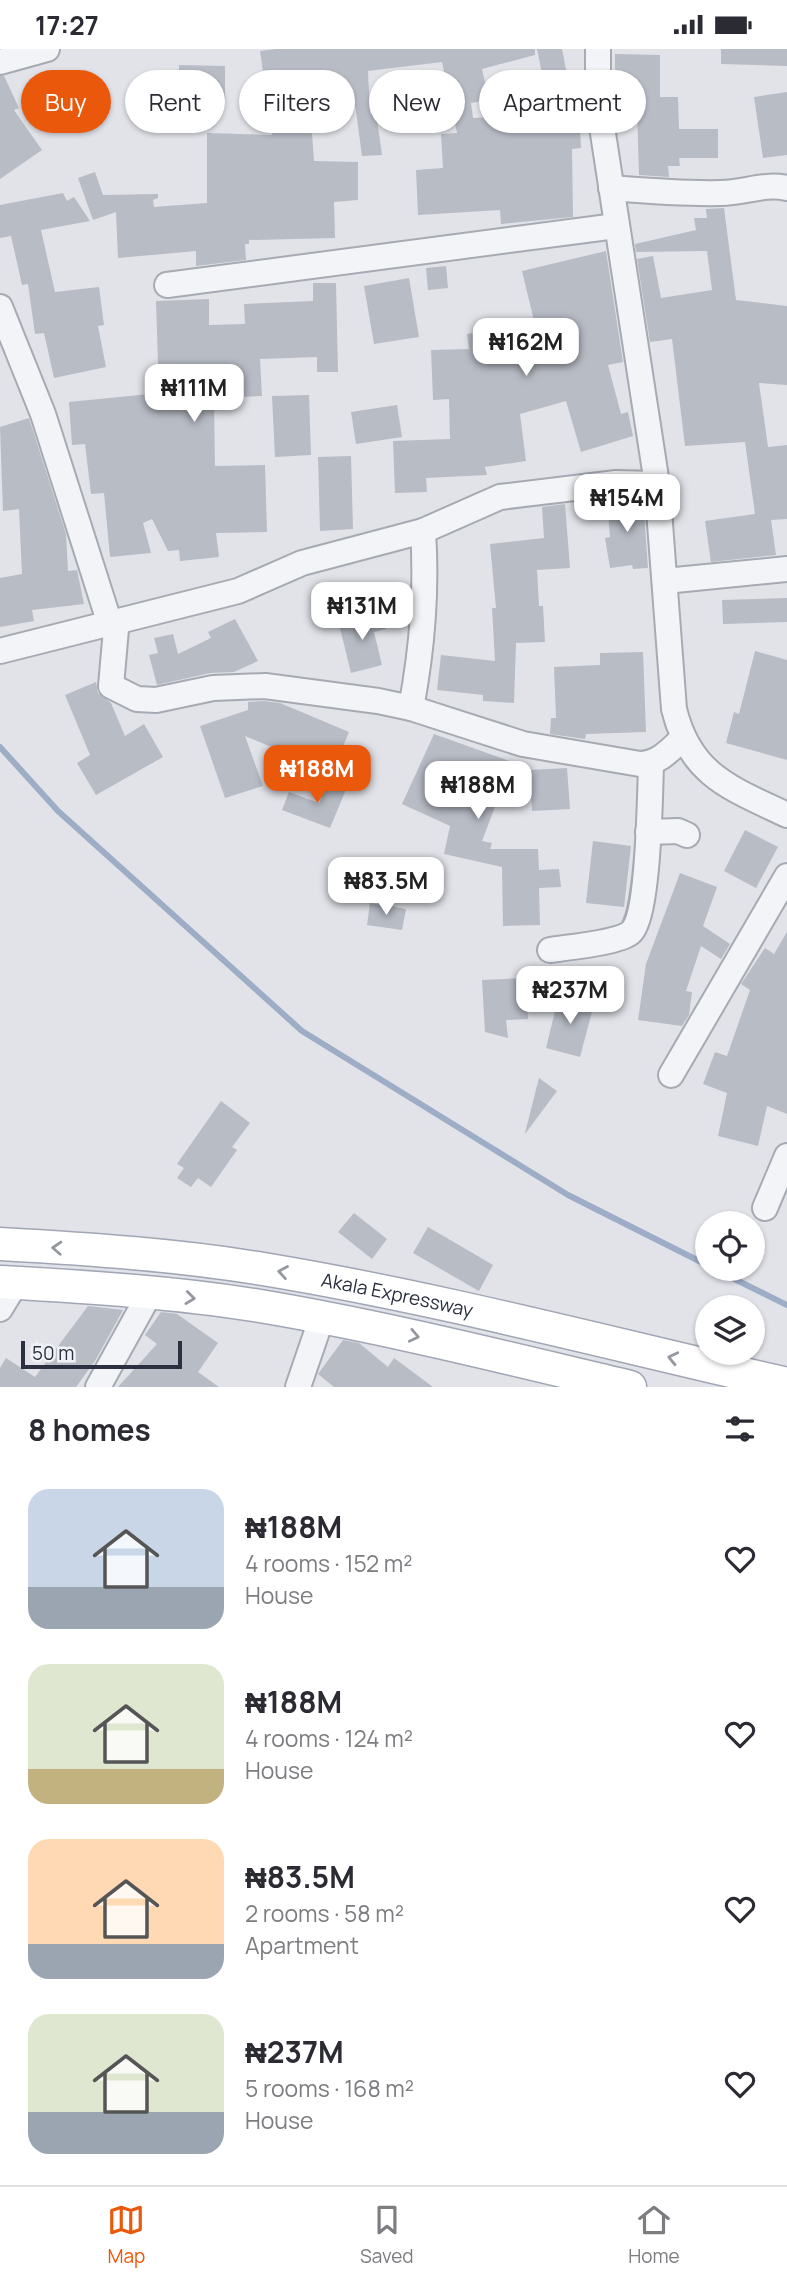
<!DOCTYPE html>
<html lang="en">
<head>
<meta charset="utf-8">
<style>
	body { margin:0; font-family:Manrope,sans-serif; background:#f7f7f7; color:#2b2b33; height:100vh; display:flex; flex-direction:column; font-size:26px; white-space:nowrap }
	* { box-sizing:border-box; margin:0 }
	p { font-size:23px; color:#7c7c81 }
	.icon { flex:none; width:38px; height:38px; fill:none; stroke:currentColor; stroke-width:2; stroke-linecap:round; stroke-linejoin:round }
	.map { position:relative; height:1338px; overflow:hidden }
	.sheet { display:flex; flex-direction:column; background:#fff; flex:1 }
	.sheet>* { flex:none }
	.top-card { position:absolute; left:21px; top:21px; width:746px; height:63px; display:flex; gap:14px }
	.buttons { position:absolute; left:695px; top:1162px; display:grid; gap:14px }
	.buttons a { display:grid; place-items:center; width:70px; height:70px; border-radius:50%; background:#fff; box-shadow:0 2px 5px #0004; font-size:35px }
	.scale { position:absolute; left:21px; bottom:18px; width:161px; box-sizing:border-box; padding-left:7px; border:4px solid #2a303f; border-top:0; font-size:19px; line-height:24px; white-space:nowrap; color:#2a303f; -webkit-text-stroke:5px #f0f2f6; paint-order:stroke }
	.price { position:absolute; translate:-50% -60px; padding:0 16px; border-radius:14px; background:#fff; color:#222; font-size:23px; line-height:46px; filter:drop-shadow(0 2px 4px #0008) }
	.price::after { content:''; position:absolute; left:50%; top:42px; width:21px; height:16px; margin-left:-10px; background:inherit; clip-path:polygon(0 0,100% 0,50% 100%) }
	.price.active { background:#ea580c; color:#fff }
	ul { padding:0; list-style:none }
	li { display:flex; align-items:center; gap:21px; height:175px; padding:0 28px }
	li span { display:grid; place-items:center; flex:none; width:196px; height:140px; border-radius:21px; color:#555 }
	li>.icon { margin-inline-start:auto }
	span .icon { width:84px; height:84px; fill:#fffc; stroke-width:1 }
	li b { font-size:30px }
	h2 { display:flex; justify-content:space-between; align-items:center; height:84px; padding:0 28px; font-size:30px }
	.chip { padding:0 24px; border-radius:32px; background:#fff; box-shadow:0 2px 5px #0004; font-size:24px; line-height:63px }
	.chip.active { background:#ea580c; color:#fff }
	.status { display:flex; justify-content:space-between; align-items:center; height:49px; padding:0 35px; background:#fff; direction:ltr }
	.status svg { height:19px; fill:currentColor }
	.tabs { display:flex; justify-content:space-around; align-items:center; height:98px; border-top:2px solid #e1e1e2; background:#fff; font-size:19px; color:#7c7c81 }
	.tabs a { display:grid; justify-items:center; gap:4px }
	.tabs .active { color:#ea580c }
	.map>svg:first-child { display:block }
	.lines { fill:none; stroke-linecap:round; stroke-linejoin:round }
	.stream { stroke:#9eadc6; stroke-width:6 }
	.building { fill:#b8bcc5 }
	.minor-casing { stroke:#a6aab3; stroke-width:28 }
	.major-casing { stroke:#a1a6b4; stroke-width:35 }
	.minor { stroke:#f3f4f7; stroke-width:24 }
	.major { stroke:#fff; stroke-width:32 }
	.oneway { stroke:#94989f }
	.labels { text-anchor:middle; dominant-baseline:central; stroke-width:7; stroke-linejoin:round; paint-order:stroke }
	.street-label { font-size:19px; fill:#2a303f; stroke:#f0f2f6 }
</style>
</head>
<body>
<div class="status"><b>17:27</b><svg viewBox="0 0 49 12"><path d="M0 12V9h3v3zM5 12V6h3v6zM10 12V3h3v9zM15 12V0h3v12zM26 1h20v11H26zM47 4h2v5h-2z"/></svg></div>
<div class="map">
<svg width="787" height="1338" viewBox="0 0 787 1338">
	<rect width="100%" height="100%" fill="#e1e3e9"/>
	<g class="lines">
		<g class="stream">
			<polyline points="0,698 58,762 302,982 568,1146 707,1216"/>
			<polyline points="714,1220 787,1256"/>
		</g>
	</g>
	<g class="building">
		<polygon points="276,0 535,0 535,6 482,20 489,51 471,54 473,69 579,64 581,99 572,100 573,168 501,175 500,161 418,166 416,121 443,119 441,85 457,84 442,13 368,22 370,64 376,63 382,106 362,107 353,40 309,42 314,112 358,113 358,151 334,153 335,189 249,191 249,195 245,195 246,211 196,217 196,202 118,209 116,163 93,171 78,129 95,123 103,146 158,145 158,149 153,151 154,158 207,154 207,84 272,86 260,2"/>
		<polygon points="537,0 562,0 569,35 545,39"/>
		<polygon points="721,0 787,0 787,17 721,15"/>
		<polygon points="615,5 660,6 660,48 678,48 679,80 718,80 718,109 679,109 680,117 668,117 669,128 639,126 636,29 615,29"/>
		<polygon points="179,16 225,17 225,49 179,49"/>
		<polygon points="0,27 4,27 19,59 14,61 42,101 0,130"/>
		<polygon points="81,33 95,72 62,84 48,45"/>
		<polygon points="787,43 787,106 763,109 754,48"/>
		<polygon points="63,144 67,152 74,148 90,172 41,181 55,243 99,238 104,276 98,277 106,318 54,329 44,284 35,285 28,235 22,236 11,187 0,189 0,156"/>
		<polygon points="724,159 736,251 787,257 787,336 759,334 768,398 787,396 787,470 771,471 776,506 711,513 705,472 755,465 745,393 685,397 672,290 650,293 637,210 653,207 661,249 712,241 707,202 636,203 635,195 696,181 694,169 707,169 706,160"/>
		<polygon points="606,202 623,313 608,316 621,365 628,363 633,387 581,403 566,352 520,365 526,412 485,418 487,426 426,429 427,443 395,444 393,392 450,390 449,350 433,351 431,301 469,300 467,285 535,276 522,222"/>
		<polygon points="446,217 448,239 428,241 426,219"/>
		<polygon points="409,229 419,288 374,295 364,237"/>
		<polygon points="313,234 336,234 338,323 317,323 317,308 260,310 262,347 214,349 215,417 265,416 267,483 216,484 219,508 180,512 179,501 168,502 152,470 143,474 151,504 110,508 104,444 91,445 85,395 72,396 69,353 159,344 156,252 209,250 209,276 245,275 244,255 313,252"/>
		<polygon points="309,346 311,406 275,408 272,347"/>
		<polygon points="397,356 402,388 356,395 351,363"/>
		<polygon points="29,369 66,485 68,522 77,521 84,555 32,561 34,572 0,578 0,529 22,525 19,460 3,462 0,378"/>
		<polygon points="351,407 353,480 320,482 318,408"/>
		<polygon points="607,450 643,450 648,519 633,520 632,516 610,519 605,489 610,488"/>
		<polygon points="565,455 570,519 537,521 539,557 543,557 545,593 516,594 514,654 483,652 483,646 437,641 441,606 495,612 492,559 496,559 490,495 544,489 542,458"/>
		<polygon points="787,549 787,573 723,575 722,551"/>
		<polygon points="382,565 386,580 374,583 382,616 351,624 339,575"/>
		<polygon points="235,570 258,612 234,623 210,624 157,636 149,606 158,604 154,589 173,585 178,605 211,589 208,583"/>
		<polygon points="755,602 787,611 787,711 726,694 734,663 739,665"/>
		<polygon points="643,603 646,683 586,685 585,690 550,685 551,669 556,669 554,618 600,616 600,604"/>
		<polygon points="96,633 98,644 111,654 125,687 144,675 163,708 96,746 77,714 90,706 65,646"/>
		<polygon points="264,652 280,654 349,683 332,723 245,687 263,737 225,749 200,677 248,661 248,653"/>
		<polygon points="434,685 512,713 482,792 492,794 490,800 538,800 539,821 559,820 561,838 539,839 540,876 503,877 502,818 444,805 450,777 402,755"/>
		<polygon points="567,719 570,760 532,762 530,721"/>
		<polygon points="329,731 347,738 330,779 282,761 289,743 319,754"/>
		<polygon points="745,781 778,798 756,839 724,822"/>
		<polygon points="593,792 631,797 624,858 586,854"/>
		<polygon points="680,824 717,838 703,877 730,895 721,910 701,897 686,942 692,943 689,966 682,977 638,971 646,915"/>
		<polygon points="370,854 406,860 402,881 367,876"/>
		<polygon points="787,883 787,1065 767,1057 758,1097 718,1087 727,1044 703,1035 715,1003 727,1007 750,941 741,935 765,899 774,905"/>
		<polygon points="526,929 528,970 506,971 508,989 485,983 482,931"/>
		<polygon points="559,946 594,955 580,1008 546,999"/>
		<polygon points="539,1029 557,1042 525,1085 525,1084"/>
		<polygon points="221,1052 250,1074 232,1098 237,1101 211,1138 198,1129 191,1138 177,1129 184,1119 177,1115"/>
		<polygon points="354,1164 387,1190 372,1210 338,1183"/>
		<polygon points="428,1178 493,1216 479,1242 413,1204"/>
		<polygon points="88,1257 123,1261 95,1312 76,1338 0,1338 0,1319 6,1309 35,1328"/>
		<polygon points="161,1263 177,1265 218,1294 198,1323 219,1338 118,1338 157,1295 145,1286"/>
		<polygon points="343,1291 359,1294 388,1318 394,1309 433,1338 334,1338 318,1325"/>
	</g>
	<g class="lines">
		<defs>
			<g id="minor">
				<path d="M 598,0 L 598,52 L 657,435 L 674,660 C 690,726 730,739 787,766"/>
				<polyline points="0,13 47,0"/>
				<path d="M 611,139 C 648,142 685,145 721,144 C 744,144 764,134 787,139"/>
				<polyline points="167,236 616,177"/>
				<polyline points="0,258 43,365 109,572"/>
				<polyline points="665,532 787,520"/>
				<path d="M 107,573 L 116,580 L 111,637 L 137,650 L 156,651 L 213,639 L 265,637 L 378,652 L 411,659 L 523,695 L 640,715 C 659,714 669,702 682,690"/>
				<polyline points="0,602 238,542 302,514 423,482 500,448 616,434 657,435"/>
				<path d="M 411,659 C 422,601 427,541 423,482"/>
				<polyline points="648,783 678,782 687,786"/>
				<path d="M 550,901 C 569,898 617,894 630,884 C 649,869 650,744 651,714"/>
				<polyline points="671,1026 787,827"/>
				<polyline points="765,1159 787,1107"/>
				<polyline points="0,1260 16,1234"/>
				<polyline points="98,1338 150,1244"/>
				<polyline points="298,1338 322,1268"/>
			</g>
			<g id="major">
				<path id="s1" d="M 0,1195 C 89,1200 181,1206 269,1221 C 443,1250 615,1296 787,1335"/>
				<path d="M 0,1233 C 87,1238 175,1243 260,1257 C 385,1278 507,1309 630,1338"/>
			</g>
		</defs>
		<use href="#minor" class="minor-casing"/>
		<use href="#major" class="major-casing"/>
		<use href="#minor" class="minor"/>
		<use href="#major" class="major"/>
	</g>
	<defs><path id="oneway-chevron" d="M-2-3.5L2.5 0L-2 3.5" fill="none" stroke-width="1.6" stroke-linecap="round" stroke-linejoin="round" transform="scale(1.75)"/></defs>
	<g class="oneway">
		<use href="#oneway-chevron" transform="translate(57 1199) rotate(-177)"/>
		<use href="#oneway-chevron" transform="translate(283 1223) rotate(-170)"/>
		<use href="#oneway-chevron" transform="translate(190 1249) rotate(7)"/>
		<use href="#oneway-chevron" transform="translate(414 1287) rotate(12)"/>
		<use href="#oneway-chevron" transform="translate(673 1309) rotate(-167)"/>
	</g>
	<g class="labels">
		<g class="street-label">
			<text stroke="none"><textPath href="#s1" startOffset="401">Akala Expressway</textPath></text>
		</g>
	</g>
</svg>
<div class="buttons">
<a><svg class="icon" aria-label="locate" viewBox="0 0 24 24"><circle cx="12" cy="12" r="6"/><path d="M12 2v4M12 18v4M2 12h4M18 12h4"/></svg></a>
<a><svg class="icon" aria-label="layers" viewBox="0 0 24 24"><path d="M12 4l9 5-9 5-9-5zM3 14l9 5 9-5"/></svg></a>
</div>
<div class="scale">50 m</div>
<b class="price" style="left:526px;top:329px">₦162M</b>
<b class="price" style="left:194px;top:375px">₦111M</b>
<b class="price" style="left:627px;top:485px">₦154M</b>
<b class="price" style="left:362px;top:593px">₦131M</b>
<b class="price active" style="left:317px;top:756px">₦188M</b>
<b class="price" style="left:478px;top:772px">₦188M</b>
<b class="price" style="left:386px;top:868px">₦83.5M</b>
<b class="price" style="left:570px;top:977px">₦237M</b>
<div class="top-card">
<a class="chip active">Buy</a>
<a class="chip">Rent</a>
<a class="chip">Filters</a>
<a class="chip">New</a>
<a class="chip">Apartment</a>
</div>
</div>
<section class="sheet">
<h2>8 homes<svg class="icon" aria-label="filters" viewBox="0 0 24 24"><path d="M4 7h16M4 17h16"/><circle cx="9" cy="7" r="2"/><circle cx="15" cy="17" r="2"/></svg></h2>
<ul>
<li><span style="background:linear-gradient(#c9d6e8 70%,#9aa5b1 0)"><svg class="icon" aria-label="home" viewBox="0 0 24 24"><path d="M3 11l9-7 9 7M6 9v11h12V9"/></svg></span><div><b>₦188M</b><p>4 rooms · 152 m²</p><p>House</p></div><svg class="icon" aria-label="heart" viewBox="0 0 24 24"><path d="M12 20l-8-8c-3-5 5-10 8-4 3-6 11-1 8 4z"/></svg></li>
<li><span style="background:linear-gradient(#dfe7d0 75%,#c2b280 0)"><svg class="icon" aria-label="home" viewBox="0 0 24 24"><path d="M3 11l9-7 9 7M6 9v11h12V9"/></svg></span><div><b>₦188M</b><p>4 rooms · 124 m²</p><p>House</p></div><svg class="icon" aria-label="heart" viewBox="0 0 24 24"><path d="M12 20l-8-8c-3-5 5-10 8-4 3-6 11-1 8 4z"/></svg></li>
<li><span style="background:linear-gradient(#ffd9b3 75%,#9aa5b1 0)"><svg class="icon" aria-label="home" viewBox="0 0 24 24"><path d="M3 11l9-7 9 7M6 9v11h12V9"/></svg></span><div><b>₦83.5M</b><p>2 rooms · 58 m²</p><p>Apartment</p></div><svg class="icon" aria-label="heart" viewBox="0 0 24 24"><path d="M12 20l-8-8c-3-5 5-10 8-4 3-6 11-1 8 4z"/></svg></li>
<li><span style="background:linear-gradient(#dfe7d0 70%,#9aa5b1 0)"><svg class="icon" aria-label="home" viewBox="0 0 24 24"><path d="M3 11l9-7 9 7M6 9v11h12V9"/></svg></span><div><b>₦237M</b><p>5 rooms · 168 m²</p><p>House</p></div><svg class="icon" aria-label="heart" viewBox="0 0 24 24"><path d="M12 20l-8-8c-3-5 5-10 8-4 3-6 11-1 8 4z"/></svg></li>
</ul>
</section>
<nav class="tabs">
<a class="active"><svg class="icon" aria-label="map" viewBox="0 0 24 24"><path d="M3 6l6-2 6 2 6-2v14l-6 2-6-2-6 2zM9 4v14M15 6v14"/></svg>Map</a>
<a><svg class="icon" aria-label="saved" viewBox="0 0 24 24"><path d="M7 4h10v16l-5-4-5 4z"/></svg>Saved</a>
<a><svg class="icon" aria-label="home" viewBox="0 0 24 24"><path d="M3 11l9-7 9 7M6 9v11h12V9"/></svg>Home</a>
</nav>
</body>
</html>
